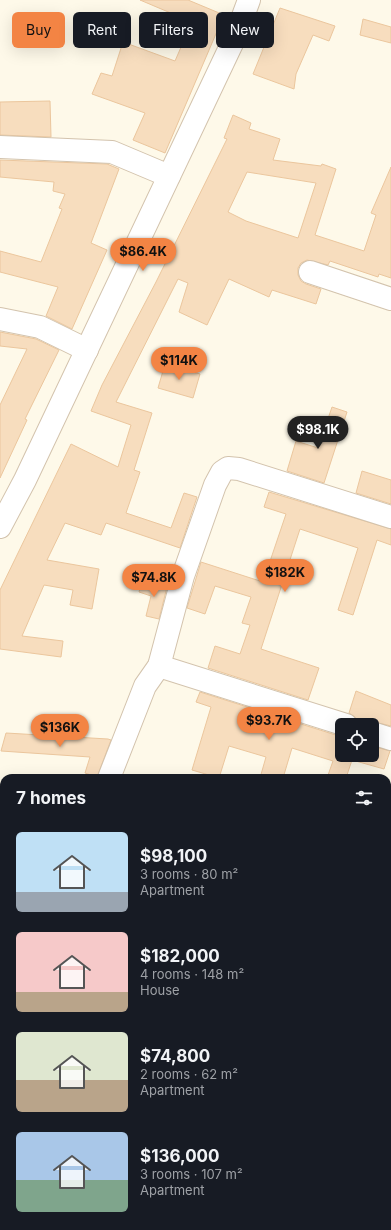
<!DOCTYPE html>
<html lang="en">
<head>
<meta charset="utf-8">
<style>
	body { margin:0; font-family:Inter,sans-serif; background:#20242c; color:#f1f3f6; height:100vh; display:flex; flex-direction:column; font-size:15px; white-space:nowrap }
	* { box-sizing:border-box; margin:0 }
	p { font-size:13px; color:#9ea1a6 }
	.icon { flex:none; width:22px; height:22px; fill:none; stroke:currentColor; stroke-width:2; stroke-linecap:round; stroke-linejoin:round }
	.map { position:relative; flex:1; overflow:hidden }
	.drawer { position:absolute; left:0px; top:774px; width:391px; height:456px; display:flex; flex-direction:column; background:#171b24; border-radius:12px 12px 0 0; box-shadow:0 4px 16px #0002 }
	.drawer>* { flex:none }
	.banner { position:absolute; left:12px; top:12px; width:367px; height:36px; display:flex; gap:8px }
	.controls { position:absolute; left:335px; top:718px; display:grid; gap:8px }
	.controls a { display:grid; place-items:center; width:44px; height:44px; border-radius:6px; background:#171b24; box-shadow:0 4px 16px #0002; font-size:20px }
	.price { position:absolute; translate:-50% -34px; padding:0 9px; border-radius:14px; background:#f38444; color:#111; font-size:13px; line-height:26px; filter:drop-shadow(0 1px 2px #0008) }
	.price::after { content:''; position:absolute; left:50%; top:24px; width:12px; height:9px; margin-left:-6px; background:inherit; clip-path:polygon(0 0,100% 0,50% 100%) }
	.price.active { background:#222; color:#fff }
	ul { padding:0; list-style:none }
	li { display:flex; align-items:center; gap:12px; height:100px; padding:0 16px }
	li span { display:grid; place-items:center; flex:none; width:112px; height:80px; border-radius:6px; color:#555 }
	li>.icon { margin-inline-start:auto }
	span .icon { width:48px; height:48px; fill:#fffc; stroke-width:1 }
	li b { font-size:17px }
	h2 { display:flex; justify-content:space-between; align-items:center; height:48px; padding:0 16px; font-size:17px }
	.pill { padding:0 14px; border-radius:6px; background:#171b24; box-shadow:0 4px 16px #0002; font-size:14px; line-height:36px }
	.pill.active { background:#f38444; color:#111 }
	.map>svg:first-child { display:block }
	.building { fill:#f7ddbe; stroke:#ebc69d; fill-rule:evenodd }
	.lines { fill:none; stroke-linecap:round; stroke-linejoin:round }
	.minor-casing { stroke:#d3c3ad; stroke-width:24 }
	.minor { stroke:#fff; stroke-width:22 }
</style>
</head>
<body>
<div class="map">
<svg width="391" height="1230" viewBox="0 0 391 1230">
	<rect width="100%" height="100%" fill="#fef9e9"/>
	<g class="building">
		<polygon points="140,0 188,0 224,15 165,153 133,140 145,113 92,94 101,73 112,76 123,42 175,61 192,22"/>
		<polygon points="280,8 335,26 329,41 313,35 296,74 294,89 253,74"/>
		<polygon points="363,19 391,27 391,43 360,35"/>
		<polygon points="50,101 51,137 0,135 0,102"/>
		<path d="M 233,115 L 251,123 L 249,129 L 280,139 L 273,160 L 321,166 L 322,164 L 336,169 L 315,235 L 364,251 L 376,215 L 371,213 L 391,167 L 391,278 L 379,274 L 378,277 L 330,261 L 328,265 L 307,260 L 301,263 L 298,268 L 298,275 L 301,281 L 306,284 L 321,289 L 316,304 L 272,290 L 269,297 L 229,279 L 207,325 L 179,312 L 188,283 L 178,279 L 116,402 L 152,413 L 134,470 L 140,472 L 126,513 L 171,528 L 184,493 L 197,497 L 180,548 L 106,523 L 101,535 L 65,523 L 47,560 L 99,569 L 92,609 L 70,605 L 73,590 L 44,585 L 22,636 L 63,641 L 61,657 L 0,649 L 0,590 L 71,444 L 118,467 L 131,425 L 91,411 L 102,385 L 156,282 L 227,139 L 224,138 ZM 247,172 L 316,183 L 298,238 L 246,221 L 228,212 Z"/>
		<polygon points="0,160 107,164 119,169 91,243 107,250 72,329 46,316 58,287 0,272 0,251 41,262 62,209 59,208 65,194 53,191 54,182 0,177"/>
		<polygon points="0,332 36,339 59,350 25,419 27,420 0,478 0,405 27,349 0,346"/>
		<polygon points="165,364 200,374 193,398 158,388"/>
		<polygon points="332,407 347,412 324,483 287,471 296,441 318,448"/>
		<polygon points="362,471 391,480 391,504 356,493"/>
		<polygon points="269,492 391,529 391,545 377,540 353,615 338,610 358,548 300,529 261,649 319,668 308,700 208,668 215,646 240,654 250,625 242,623 251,597 215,586 205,614 187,608 201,562 263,582 286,514 264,507"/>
		<polygon points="142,581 167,587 159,619 146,616 151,596 139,592"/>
		<polygon points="356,691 391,705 391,726 370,721 363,725 358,725 355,717 349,713"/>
		<polygon points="200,692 342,737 342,755 372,755 372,746 390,751 384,769 352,760 346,778 327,778 333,761 292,748 283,778 260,778 266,757 229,746 219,778 192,770 211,707 196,702"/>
		<polygon points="6,733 108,739 111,740 97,777 85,773 90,757 1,751"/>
	</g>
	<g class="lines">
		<defs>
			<g id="minor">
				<polyline points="0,147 112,152 169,176"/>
				<polyline points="310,272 391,299"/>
				<polyline points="0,319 40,327 87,350"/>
				<polyline points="0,527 25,480 236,35 249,0"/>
				<polyline points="159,666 346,725"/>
				<polyline points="372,733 391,739"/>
				<polyline points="109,778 145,686 159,666 183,576 215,485 222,472 228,468 239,469 391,517"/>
				<polyline points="387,974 391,975"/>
				<polyline points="387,1123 391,1114"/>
				<polyline points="341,1230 342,1226"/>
			</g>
		</defs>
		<use href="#minor" class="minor-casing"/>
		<use href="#minor" class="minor"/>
	</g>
</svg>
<div class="controls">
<a><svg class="icon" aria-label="locate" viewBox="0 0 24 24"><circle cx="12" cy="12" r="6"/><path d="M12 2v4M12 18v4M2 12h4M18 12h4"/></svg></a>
</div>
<b class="price" style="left:143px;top:272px">$86.4K</b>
<b class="price" style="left:179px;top:381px">$114K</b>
<b class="price active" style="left:318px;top:450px">$98.1K</b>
<b class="price" style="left:285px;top:593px">$182K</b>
<b class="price" style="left:154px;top:598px">$74.8K</b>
<b class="price" style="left:269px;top:741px">$93.7K</b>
<b class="price" style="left:60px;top:748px">$136K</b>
<div class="banner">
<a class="pill active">Buy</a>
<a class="pill">Rent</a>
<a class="pill">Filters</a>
<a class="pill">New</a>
</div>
<section class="drawer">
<h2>7 homes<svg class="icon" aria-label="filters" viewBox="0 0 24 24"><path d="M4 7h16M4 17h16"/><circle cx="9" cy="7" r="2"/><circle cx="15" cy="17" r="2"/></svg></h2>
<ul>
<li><span style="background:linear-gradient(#bfe0f5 75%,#9aa5b1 0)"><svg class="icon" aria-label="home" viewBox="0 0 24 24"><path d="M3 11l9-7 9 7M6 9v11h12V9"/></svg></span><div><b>$98,100</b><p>3 rooms · 80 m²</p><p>Apartment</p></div></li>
<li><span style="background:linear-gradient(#f6c9c9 75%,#b9a48a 0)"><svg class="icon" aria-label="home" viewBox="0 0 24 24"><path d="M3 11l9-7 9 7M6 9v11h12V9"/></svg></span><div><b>$182,000</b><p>4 rooms · 148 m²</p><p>House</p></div></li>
<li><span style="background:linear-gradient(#dfe7d0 60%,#b9a48a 0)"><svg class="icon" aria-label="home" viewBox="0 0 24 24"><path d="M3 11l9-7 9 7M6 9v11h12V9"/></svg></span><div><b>$74,800</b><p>2 rooms · 62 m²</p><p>Apartment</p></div></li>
<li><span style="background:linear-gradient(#a9c7e8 60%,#7fa58c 0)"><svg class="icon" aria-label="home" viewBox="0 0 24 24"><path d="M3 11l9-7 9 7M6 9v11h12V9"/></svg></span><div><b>$136,000</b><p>3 rooms · 107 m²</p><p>Apartment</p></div></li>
</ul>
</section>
</div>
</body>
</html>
